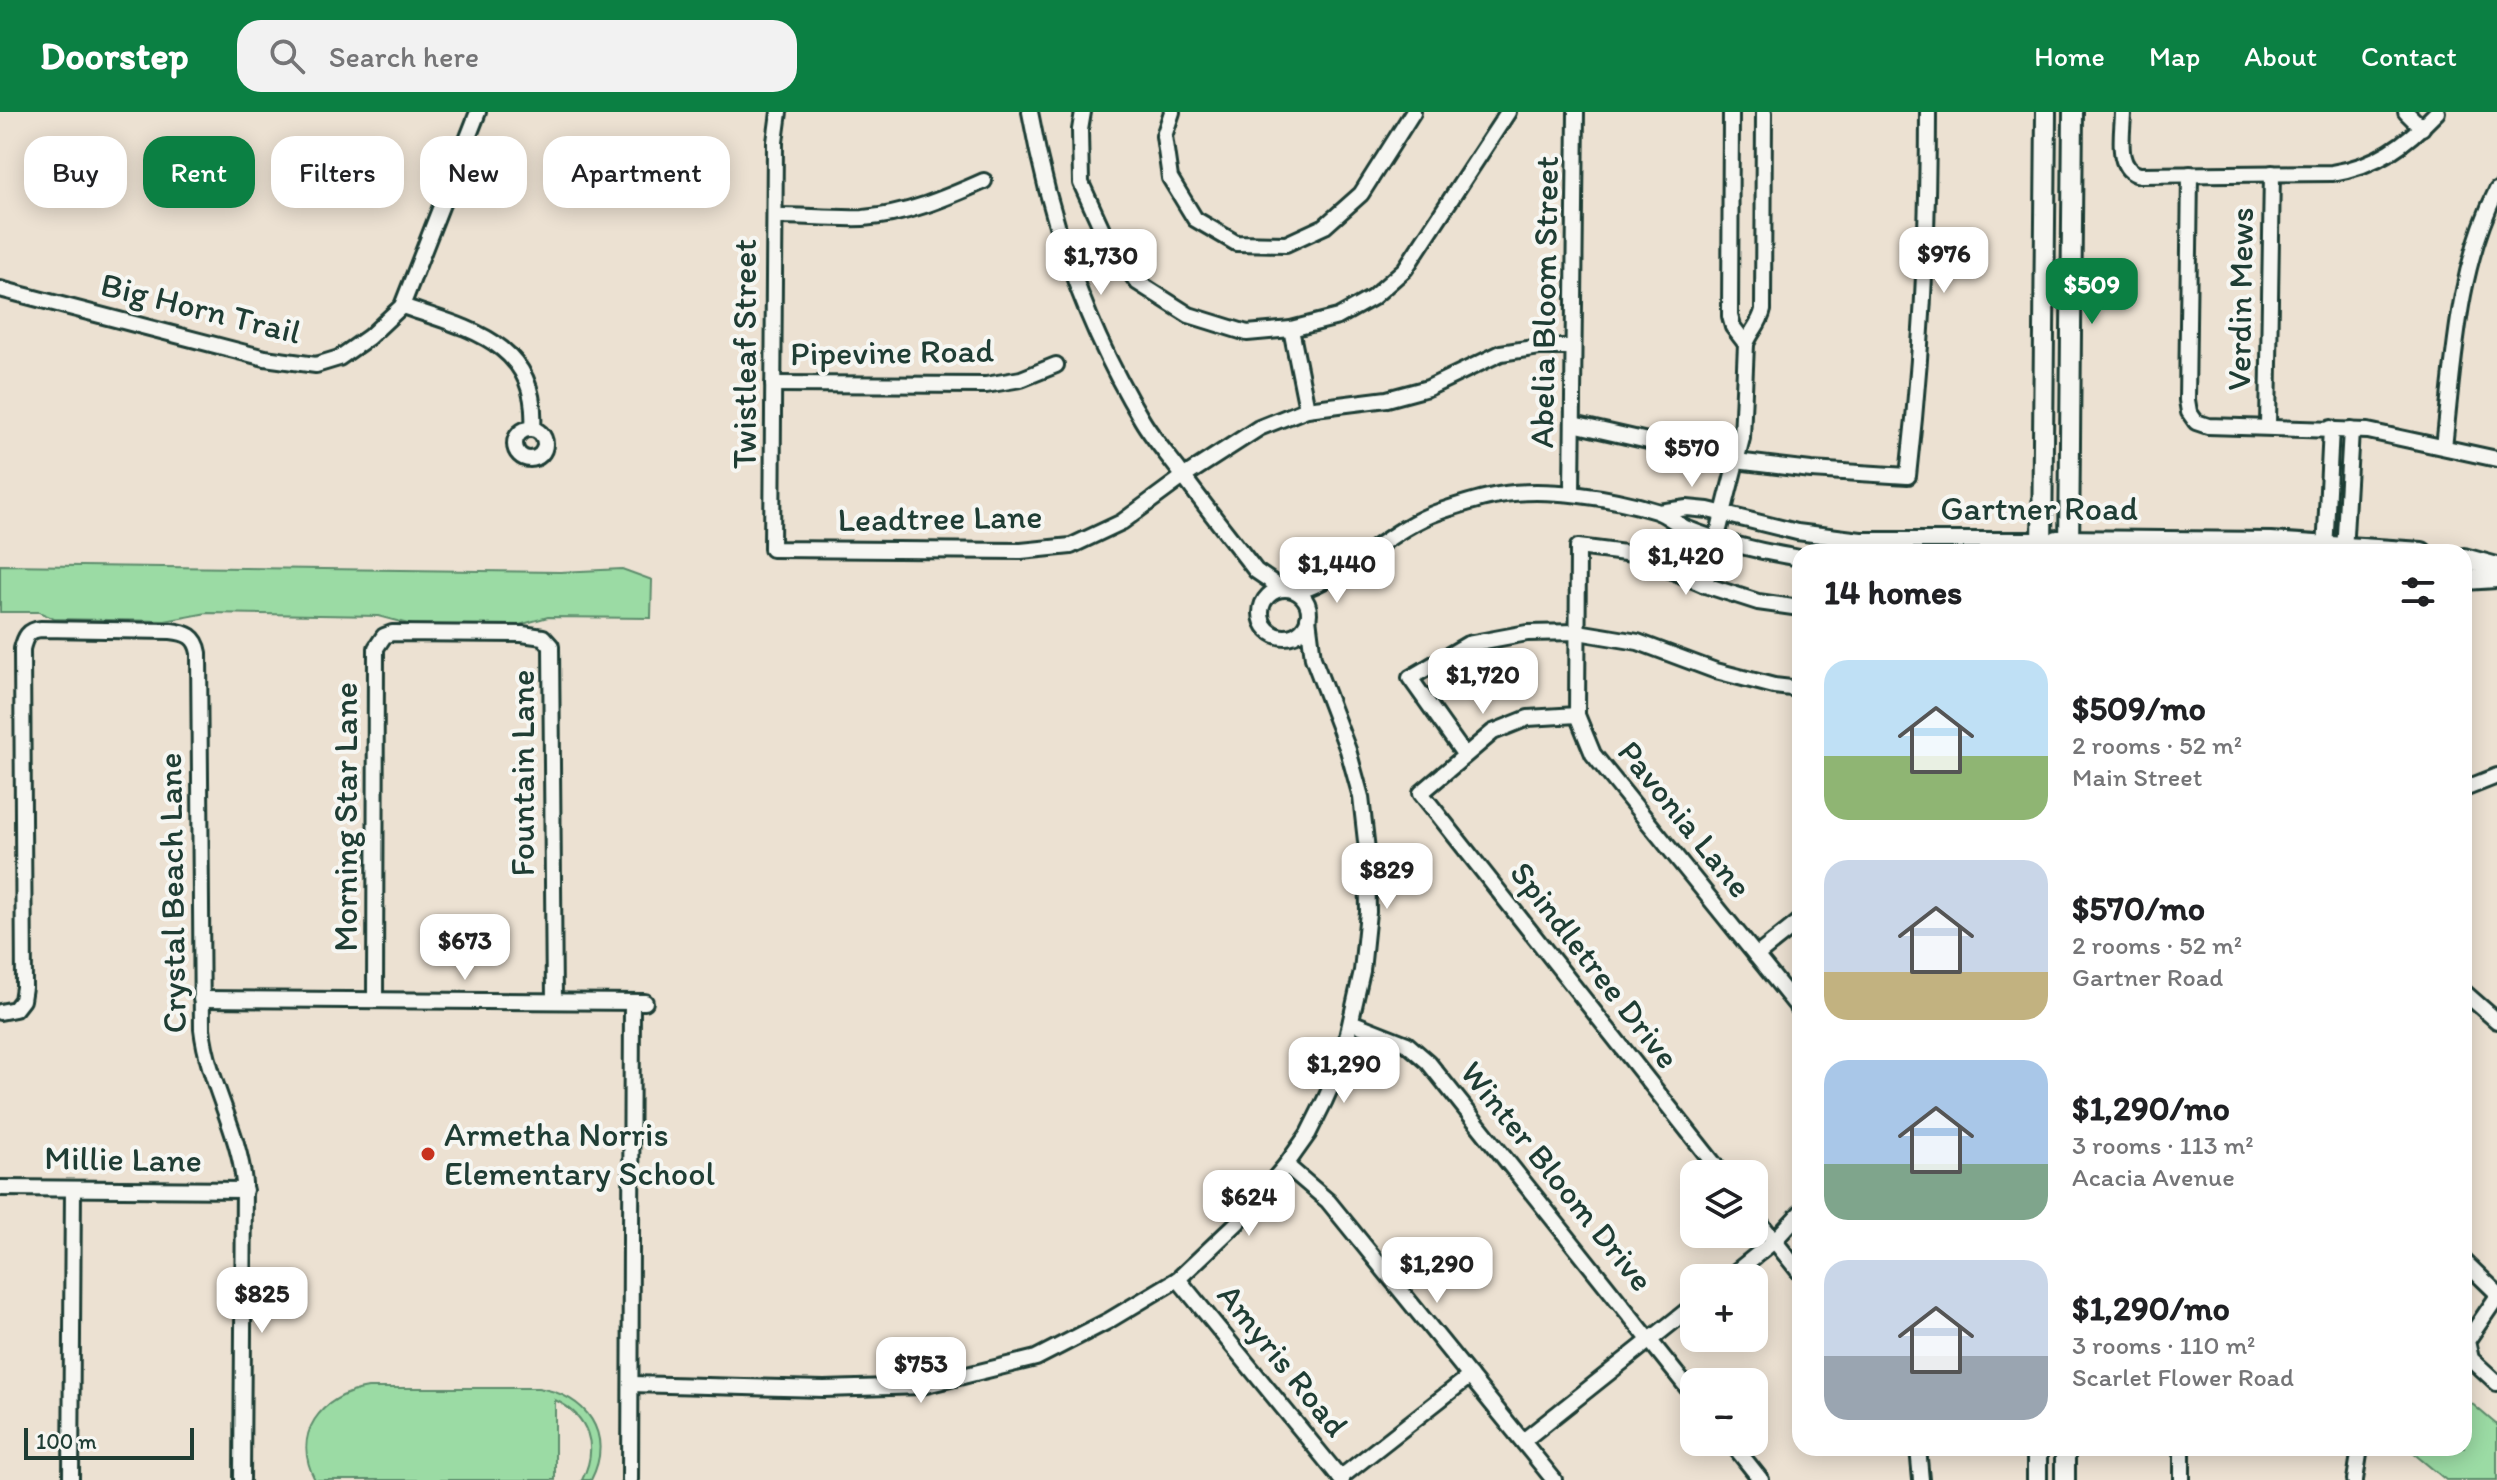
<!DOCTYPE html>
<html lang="en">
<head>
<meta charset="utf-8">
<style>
	body { margin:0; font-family:Itim,sans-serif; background:#f2f2f2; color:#202124; height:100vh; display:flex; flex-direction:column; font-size:30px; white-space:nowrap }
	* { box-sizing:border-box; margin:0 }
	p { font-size:26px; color:#757577 }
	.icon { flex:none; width:44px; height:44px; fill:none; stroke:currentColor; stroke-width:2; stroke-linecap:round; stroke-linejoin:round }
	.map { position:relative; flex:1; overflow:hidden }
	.side { position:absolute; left:1792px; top:432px; width:680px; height:912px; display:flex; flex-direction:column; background:#fff; border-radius:24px; box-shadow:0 4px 20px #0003 }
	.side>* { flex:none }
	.top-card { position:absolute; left:24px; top:24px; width:760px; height:72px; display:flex; gap:16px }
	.buttons { position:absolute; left:1680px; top:1048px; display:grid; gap:16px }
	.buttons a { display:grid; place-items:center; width:88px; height:88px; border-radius:16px; background:#fff; box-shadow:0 4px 20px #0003; font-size:40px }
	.scale { position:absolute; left:24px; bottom:20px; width:170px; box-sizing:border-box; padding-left:8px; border:4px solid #1f3d34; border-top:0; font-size:22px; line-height:28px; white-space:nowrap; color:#1f3d34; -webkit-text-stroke:6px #f6f6f2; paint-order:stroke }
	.price { position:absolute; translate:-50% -68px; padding:0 18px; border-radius:16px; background:#fff; color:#222; font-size:26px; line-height:52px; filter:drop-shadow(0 2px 4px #0008) }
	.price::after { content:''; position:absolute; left:50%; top:48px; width:24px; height:18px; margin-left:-12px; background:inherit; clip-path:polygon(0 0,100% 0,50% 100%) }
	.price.active { background:#0b8043; color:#fff }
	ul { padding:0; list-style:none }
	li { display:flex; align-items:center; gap:24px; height:200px; padding:0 32px }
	li span { display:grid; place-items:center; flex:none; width:224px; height:160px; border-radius:24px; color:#555 }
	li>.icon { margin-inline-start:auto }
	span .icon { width:96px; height:96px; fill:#fffc; stroke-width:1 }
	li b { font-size:34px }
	h2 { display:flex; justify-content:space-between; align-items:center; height:96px; padding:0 32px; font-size:34px }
	.chip { padding:0 28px; border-radius:24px; background:#fff; box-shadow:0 4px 20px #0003; font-size:28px; line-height:72px }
	.chip.active { background:#0b8043; color:#fff }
	header { display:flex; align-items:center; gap:48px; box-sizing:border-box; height:112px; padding:0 40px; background:#0b8043; color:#fff }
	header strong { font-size:38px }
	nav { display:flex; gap:44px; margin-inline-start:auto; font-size:28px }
	.search { width:560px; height:72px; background:#f2f2f2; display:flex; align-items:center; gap:20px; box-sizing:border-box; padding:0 28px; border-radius:24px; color:#757577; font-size:30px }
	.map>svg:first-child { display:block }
	.green { fill:#9bdba4; stroke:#5d8c6c; stroke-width:2 }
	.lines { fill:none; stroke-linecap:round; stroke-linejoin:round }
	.street-casing { stroke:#1f3d34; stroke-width:20 }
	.secondary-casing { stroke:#1f3d34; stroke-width:24 }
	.street { stroke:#f6f6f2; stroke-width:14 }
	.secondary { stroke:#f6f6f2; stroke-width:18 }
	.poi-dot { fill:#c8321e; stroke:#f6f6f2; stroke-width:3 }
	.labels { text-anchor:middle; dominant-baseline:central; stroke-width:8; stroke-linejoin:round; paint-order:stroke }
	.street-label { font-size:34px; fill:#1f3d34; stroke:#f6f6f2 }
	.poi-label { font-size:34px; fill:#1f3d34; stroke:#f6f6f2; text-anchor:start }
</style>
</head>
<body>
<header>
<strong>Doorstep</strong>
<div class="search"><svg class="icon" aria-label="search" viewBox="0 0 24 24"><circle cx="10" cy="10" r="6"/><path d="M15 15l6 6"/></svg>Search here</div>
<nav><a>Home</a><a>Map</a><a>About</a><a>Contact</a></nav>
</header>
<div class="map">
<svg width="2497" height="1368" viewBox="0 0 2497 1368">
	<rect width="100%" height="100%" fill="#ece1d2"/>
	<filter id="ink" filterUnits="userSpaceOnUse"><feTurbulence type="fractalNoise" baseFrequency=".0125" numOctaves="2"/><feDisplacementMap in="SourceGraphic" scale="16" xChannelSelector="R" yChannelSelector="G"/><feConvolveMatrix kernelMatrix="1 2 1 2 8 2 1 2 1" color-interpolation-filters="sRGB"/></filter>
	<g filter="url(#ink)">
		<g class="green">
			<polygon points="0,453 560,460 622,457 652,468 651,506 548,505 519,513 412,513 378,504 207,501 165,509 54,507 39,500 0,500"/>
			<path d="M 368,1276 L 538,1276 C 586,1283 615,1322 591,1368 L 582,1368 C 599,1335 589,1304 555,1288 L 555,1368 L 315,1368 C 291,1322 320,1284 368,1276 Z"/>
			<polygon points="2464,1285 2497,1313 2497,1368 2446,1368 2407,1336 2464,1336"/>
		</g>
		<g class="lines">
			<defs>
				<g id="street">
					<polyline points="779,0 775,30 772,437 1021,439 1071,434 1122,410 1183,365 1259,316 1307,297 1387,287 1428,276 1501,241 1539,235 1573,235"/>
					<path d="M 1030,0 C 1050,110 1084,212 1142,308 C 1152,325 1166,341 1178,357 C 1203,392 1230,425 1256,459 L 1275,472 L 1288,476"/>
					<polyline points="1083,0 1080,18 1081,71 1106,126 1137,170 1189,203 1247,221 1291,217 1338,205 1372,186 1405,157 1508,0"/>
					<polyline points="1172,0 1164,24 1170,66 1195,107 1236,131 1286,132 1325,114 1361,82 1413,0"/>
					<polyline points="1731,0 1730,204 1733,215 1746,232"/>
					<path d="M 2123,0 C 2123,20 2114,58 2140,63 L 2332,61 C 2377,54 2406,32 2437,0"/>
					<polyline points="2406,0 2422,16"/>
					<polyline points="2190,62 2187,288 2189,300 2196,310 2208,314 2368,319 2497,347"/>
					<path d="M 775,104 C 804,104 834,107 863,106 C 906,103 946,86 984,69"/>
					<polyline points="0,177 265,246 316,253 339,246 369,225 402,194 478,0"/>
					<path d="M 402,194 C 469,217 539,230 533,317"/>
					<polyline points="1291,217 1307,297"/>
					<polyline points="773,272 986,273 1021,267 1056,253"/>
					<path d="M 1573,312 L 1736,349 L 1811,358 L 1908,364 C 1922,242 1928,122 1928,0"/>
					<polyline points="2268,314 2272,61"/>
					<circle cx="530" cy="332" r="15"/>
					<path d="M 2444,335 C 2454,248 2457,158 2497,78"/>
					<polyline points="1572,381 1576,0"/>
					<polyline points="1659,400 1687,396 1708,398 1797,420 1861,428 2042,428"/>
					<polyline points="2325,440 2331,316"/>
					<polyline points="2344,440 2351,318"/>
					<path d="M 1705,473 L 1742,326 L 1746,232 C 1751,219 1760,212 1763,198 L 1764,0"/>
					<circle cx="1285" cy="501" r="24"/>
					<path d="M 1297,480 C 1351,463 1388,417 1441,399 C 1459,393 1480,386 1499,383 C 1546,375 1611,385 1656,399 C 1668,403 1677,413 1688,417 C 1723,431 1763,440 1800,446"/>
					<polyline points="1800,496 1758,490 1705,473 1633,442 1578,435 1577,603 1593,642 1800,898"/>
					<polyline points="1577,603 1528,606 1493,620 1421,681 1722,1062"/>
					<polyline points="1464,642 1410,566 1468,532 1527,521 1578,520 1638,530 1716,559 1774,574 1800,577"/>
					<polyline points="2464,677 2497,664"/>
					<polyline points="1756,844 1800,809"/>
					<polyline points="2464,880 2497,909"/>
					<polyline points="201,887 645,890"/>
					<polyline points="375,888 376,536 384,524 392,521 522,522 543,525 551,534 554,889"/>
					<path d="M 0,900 L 15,897 L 22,888 L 24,875 L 22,537 C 25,525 28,518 41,517 L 171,519 C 187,521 196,524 199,541 L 202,917 C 208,970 239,1018 244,1071 L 242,1368"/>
					<polyline points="1351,910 1407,932 1428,950 1694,1284"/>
					<polyline points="1286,1053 1328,1089 1554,1368"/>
					<polyline points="0,1076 245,1078"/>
					<polyline points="1754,1103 1800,1161"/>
					<polyline points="2464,1149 2497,1181"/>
					<polyline points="1728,1166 1774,1129 1800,1101"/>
					<polyline points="1178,1167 1342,1368"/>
					<polyline points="2497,1185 2467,1229 2471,1247 2497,1271"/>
					<polyline points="631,1272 824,1277 922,1274 1036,1246 1108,1209 1178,1167 1237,1111 1286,1053 1308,1022 1325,988 1341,952 1362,859 1368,800 1367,738 1361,685 1348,638 1313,546 1308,506"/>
					<polyline points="1523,1329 1694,1193"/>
					<polyline points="1731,1330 1761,1368"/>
					<polyline points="1918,1336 1921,1368"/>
					<polyline points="2182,1336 2182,1368"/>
					<polyline points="1340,1366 1470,1264"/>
					<polyline points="71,1368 73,1077"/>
					<polyline points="630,1368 632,890"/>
					<polyline points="2355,1368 2360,1336"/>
				</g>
				<g id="secondary">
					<polyline points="2057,428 2271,430 2422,440"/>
					<polyline points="2042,440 2046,0"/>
					<polyline points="2069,440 2073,0"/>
					<polyline points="2464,446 2497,455"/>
					<polyline points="2464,468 2497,466"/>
					<polyline points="2065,1336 2065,1368"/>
					<polyline points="2037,1368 2037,1336"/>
				</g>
			</defs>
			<use href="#street" class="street-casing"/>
			<use href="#secondary" class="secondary-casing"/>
			<use href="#street" class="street"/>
			<use href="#secondary" class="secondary"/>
		</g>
	</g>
	<circle class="poi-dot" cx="428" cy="1042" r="8"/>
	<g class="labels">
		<g class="street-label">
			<text transform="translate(2240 187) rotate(-89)">Verdin Mews</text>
			<text transform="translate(1544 190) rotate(-89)">Abelia Bloom Street</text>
			<text transform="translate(201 196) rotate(14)">Big Horn Trail</text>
			<text transform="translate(892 240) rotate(-1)">Pipevine Road</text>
			<text transform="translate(744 242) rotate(-90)">Twistleaf Street</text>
			<text x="2039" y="396">Gartner Road</text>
			<text transform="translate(940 406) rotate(-1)">Leadtree Lane</text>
			<text transform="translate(522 661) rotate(-90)">Fountain Lane</text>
			<text transform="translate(345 705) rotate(-90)">Morning Star Lane</text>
			<text transform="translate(1685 707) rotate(51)">Pavonia Lane</text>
			<text transform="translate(172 781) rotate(-91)">Crystal Beach Lane</text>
			<text transform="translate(1595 853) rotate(52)">Spindletree Drive</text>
			<text transform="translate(123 1047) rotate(1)">Millie Lane</text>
			<text transform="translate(1557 1064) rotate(51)">Winter Bloom Drive</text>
			<text transform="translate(1283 1248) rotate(51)">Amyris Road</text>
		</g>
		<g class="poi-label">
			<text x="444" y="1022">Armetha Norris<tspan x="444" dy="39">Elementary School</tspan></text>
		</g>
	</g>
</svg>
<div class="buttons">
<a><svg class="icon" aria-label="layers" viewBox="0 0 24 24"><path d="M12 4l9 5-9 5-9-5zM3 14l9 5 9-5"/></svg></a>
<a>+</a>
<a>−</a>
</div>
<div class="scale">100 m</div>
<b class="price" style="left:1944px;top:183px">$976</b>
<b class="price" style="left:1101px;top:185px">$1,730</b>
<b class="price active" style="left:2092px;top:214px">$509</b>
<b class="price" style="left:1692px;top:377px">$570</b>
<b class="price" style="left:1686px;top:485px">$1,420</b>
<b class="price" style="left:1337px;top:493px">$1,440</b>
<b class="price" style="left:1483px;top:604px">$1,720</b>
<b class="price" style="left:1387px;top:799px">$829</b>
<b class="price" style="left:465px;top:870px">$673</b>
<b class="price" style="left:1344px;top:993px">$1,290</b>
<b class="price" style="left:1249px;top:1126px">$624</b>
<b class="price" style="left:1437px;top:1193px">$1,290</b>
<b class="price" style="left:262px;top:1223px">$825</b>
<b class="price" style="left:921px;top:1293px">$753</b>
<div class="top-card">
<a class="chip">Buy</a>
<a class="chip active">Rent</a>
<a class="chip">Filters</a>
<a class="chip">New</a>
<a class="chip">Apartment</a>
</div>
<section class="side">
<h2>14 homes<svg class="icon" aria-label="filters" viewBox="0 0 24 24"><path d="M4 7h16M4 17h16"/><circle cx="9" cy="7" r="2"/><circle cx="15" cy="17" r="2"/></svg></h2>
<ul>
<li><span style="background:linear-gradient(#bfe0f5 60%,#8fb573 0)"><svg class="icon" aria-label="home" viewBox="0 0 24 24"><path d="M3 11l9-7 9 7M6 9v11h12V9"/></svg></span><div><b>$509/mo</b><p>2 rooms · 52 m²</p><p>Main Street</p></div></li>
<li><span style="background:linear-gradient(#c9d6e8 70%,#c2b280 0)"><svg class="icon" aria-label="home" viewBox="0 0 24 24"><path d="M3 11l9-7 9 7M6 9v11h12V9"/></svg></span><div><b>$570/mo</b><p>2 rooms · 52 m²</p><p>Gartner Road</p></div></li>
<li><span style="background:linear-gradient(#a9c7e8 65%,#7fa58c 0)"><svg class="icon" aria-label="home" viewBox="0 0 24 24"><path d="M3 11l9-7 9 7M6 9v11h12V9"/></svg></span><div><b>$1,290/mo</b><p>3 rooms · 113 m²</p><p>Acacia Avenue</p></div></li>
<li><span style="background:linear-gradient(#c9d6e8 60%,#9aa5b1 0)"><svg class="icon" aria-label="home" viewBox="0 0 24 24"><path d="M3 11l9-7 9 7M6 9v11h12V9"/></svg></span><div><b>$1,290/mo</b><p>3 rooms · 110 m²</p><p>Scarlet Flower Road</p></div></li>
</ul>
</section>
</div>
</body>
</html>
